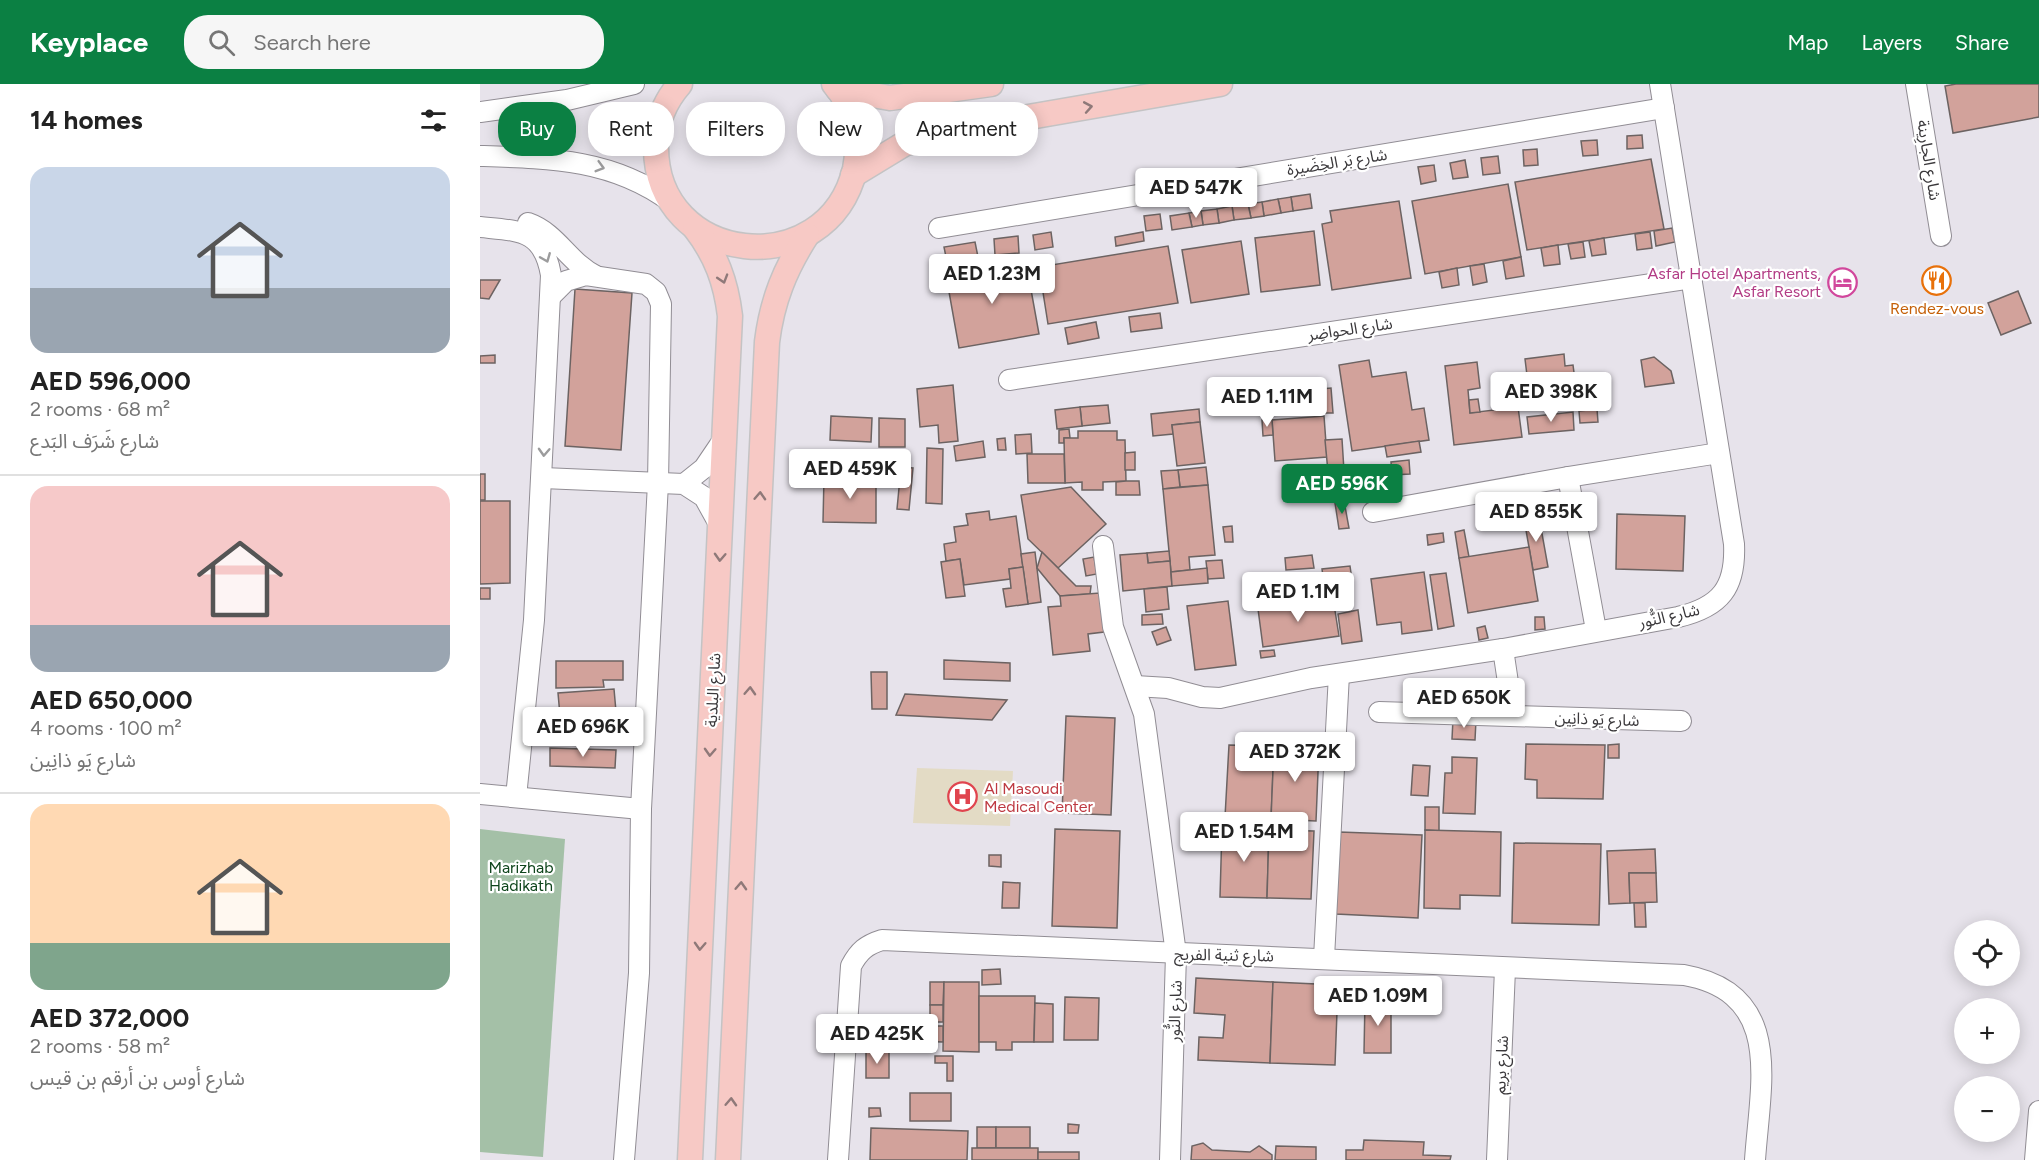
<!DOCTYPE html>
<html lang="en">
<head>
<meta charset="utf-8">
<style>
	body { margin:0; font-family:Figtree,"Noto Sans Arabic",sans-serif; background:#f6f6f6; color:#222; height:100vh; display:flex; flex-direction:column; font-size:22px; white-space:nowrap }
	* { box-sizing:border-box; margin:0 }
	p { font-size:20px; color:#767676 }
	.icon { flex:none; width:33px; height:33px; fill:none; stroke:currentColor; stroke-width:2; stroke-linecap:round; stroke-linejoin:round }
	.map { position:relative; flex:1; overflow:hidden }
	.drawer { display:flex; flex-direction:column; background:#fff; width:480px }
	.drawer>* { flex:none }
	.guide { position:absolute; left:18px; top:18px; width:570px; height:54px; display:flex; gap:12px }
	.controls { position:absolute; left:1474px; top:836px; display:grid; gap:12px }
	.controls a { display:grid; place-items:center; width:66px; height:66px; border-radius:50%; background:#fff; box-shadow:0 3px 15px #0003; font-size:30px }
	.price { position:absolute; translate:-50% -51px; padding:0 14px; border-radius:6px; background:#fff; color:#222; font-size:20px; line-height:39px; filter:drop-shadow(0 2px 3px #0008) }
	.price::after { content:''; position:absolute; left:50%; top:36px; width:18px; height:14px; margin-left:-9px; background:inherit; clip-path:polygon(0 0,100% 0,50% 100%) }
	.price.active { background:#0b8043; color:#fff }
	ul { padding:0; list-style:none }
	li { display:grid; align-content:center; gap:12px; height:318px; padding:0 30px }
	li+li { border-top:2px solid #e0e0e0 }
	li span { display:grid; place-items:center; height:186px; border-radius:18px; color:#555 }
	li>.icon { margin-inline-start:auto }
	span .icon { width:108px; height:108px; fill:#fffc; stroke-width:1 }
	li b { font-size:26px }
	h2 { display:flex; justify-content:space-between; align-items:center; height:72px; padding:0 30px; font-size:26px }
	.tag { padding:0 21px; border-radius:24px; background:#fff; box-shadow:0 3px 15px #0003; font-size:21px; line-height:54px }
	.tag.active { background:#0b8043; color:#fff }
	header { display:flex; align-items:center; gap:36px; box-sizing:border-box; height:84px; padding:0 30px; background:#0b8043; color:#fff }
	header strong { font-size:28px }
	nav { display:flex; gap:33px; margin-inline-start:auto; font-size:21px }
	.search { width:420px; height:54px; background:#f6f6f6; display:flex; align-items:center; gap:15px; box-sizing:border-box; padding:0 21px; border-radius:24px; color:#767676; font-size:22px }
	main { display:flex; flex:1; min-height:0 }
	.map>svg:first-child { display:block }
	.medical { fill:#e3dbc5 }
	.green { fill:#a4c0a7 }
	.building { fill:#d2a29b; stroke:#6c6362; stroke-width:1.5 }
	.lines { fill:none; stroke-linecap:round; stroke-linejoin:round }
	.minor-casing { stroke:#918d94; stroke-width:22 }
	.major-casing { stroke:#c4c3c4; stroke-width:27 }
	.minor { stroke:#fff; stroke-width:20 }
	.major { stroke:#f7c9c5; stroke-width:24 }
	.oneway { stroke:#8f7979 }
	.oneway2 { stroke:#9c9c9d }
	.labels { text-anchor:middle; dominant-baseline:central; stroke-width:4.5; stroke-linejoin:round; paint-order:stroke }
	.street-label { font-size:16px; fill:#3a383b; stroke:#fff }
	.hotel-label { font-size:16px; fill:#b23c85; stroke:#fff; text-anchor:end }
	.food-label { font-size:16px; fill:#c56008; stroke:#fff }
	.health-label { font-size:16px; fill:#be3a42; stroke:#fff; text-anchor:start }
	.park-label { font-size:16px; fill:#0f451c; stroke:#fff }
</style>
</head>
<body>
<header>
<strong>Keyplace</strong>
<div class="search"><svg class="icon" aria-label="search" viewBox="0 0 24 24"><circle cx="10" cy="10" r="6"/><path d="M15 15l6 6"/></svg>Search here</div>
<nav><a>Map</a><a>Layers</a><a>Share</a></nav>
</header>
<main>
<section class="drawer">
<h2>14 homes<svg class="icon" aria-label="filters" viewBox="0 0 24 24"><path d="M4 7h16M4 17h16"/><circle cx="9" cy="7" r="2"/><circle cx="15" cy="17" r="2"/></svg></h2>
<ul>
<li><span style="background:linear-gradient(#c9d6e8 65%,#9aa5b1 0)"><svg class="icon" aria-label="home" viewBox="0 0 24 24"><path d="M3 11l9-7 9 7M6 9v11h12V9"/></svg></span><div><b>AED 596,000</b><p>2 rooms · 68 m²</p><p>شارع شَرَف البَدع</p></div></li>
<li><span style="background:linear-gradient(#f6c9c9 75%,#9aa5b1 0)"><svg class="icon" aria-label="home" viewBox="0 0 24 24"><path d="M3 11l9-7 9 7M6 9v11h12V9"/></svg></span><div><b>AED 650,000</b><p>4 rooms · 100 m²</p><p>شارع يَو ذانِين</p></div></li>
<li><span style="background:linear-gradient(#ffd9b3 75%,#7fa58c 0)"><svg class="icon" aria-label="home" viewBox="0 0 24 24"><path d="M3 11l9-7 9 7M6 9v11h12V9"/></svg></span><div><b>AED 372,000</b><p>2 rooms · 58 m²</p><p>شارع أوس بن أرقم بن قيس</p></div></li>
</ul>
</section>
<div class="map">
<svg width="1559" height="1076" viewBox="0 0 1559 1076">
	<rect width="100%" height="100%" fill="#e7e3eb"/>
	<polygon class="medical" points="437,684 533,687 530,742 433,739"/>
	<polygon class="green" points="0,745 85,755 63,1073 0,1068"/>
	<g class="building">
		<polygon points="1476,0 1559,0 1559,33 1473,49 1465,2"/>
		<polygon points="1162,51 1163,64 1147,65 1147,52"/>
		<polygon points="1117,56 1118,71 1103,72 1101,57"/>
		<polygon points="1057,65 1058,81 1044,82 1043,66"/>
		<polygon points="1018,72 1020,89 1003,91 1001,74"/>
		<polygon points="1171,75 1184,145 1047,166 1035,98"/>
		<polygon points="985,76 988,93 973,95 970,79"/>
		<polygon points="954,81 956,97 941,100 938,83"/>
		<polygon points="1028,100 1041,173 945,190 932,117"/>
		<polygon points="830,110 832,124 813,127 811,113"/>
		<polygon points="811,113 813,127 801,129 798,115"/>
		<polygon points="798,115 801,129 784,132 782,118"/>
		<polygon points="919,117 931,194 852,206 842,140 852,138 850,127"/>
		<polygon points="782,118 784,132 771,134 768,120"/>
		<polygon points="768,120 771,134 754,136 752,122"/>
		<polygon points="752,122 754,136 739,139 737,125"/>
		<polygon points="737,125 739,139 723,141 721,127"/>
		<polygon points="721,127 723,141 712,143 709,129"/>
		<polygon points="709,129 712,143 692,146 690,132"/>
		<polygon points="680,130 682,145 666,147 664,132"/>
		<polygon points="1192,144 1195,158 1176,162 1174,147"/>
		<polygon points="834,147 840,201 781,208 775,154"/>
		<polygon points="571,148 573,163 555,166 553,151"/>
		<polygon points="663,148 664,157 636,162 635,153"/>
		<polygon points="1170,148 1172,164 1157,166 1155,150"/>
		<polygon points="538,152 539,169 515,171 514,155"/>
		<polygon points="1124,154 1126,170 1112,172 1109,157"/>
		<polygon points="761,157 769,210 711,219 702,166"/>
		<polygon points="495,158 498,173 467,178 464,163"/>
		<polygon points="1103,158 1105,173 1091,175 1088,160"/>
		<polygon points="1078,161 1080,180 1064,182 1061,164"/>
		<polygon points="688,162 698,219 568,240 559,183"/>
		<polygon points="1041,173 1044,192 1026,195 1023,177"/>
		<polygon points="546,178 559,250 479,264 466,191"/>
		<polygon points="1004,180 1007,198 993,201 990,182"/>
		<polygon points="977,184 979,201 962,204 959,188"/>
		<polygon points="0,196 20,196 9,215 0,214"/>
		<polygon points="95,205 152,209 141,366 85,362"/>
		<polygon points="1538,207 1551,239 1521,251 1508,219"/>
		<polygon points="680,229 682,244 651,248 649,233"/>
		<polygon points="616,238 619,254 588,260 585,244"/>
		<polygon points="1084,270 1085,282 1093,281 1096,304 1091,305 1093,319 1051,324 1045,275"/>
		<polygon points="15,271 15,279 0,279 0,272"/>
		<polygon points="1174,273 1191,287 1194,299 1165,303 1161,276"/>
		<polygon points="889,276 892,293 926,288 932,326 944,324 949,356 872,367 859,281"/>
		<polygon points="997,278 1000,304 988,306 990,329 1038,323 1042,353 974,361 965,282"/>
		<polygon points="473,301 478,357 459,359 458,341 440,343 437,305"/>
		<polygon points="851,304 853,329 844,329 841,305"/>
		<polygon points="998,315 1000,328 990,329 989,316"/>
		<polygon points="628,321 630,339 602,342 600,323"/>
		<polygon points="600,323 602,342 577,345 575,326"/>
		<polygon points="719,325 720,338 692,341 693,350 673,352 671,330"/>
		<polygon points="1117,325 1118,338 1100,339 1099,327"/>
		<polygon points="1093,328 1094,346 1049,350 1047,333"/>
		<polygon points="351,332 392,334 391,358 350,356"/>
		<polygon points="844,332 847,373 795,377 792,336"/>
		<polygon points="399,334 425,335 425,363 399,363"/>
		<polygon points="782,336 792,336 793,351 783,352"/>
		<polygon points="720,338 725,379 697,382 692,341"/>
		<polygon points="589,345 590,354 584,354 584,359 579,359 579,346"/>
		<polygon points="598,347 637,347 637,356 645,356 646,397 623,398 623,406 602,406 602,398 585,399 584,354 598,354"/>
		<polygon points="551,350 552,369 536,370 535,351"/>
		<polygon points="525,354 526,366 518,366 517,355"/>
		<polygon points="862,355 864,387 848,388 845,356"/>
		<polygon points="503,357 505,373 476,377 474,362"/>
		<polygon points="939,357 941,368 907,373 905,362"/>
		<polygon points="447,364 463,365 462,420 446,419"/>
		<polygon points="655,368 655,386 645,386 645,369"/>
		<polygon points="547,370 584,370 585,399 548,399"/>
		<polygon points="929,376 930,390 912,391 911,378"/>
		<polygon points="421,383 433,384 429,426 417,425"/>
		<polygon points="726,383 728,401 700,403 698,386"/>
		<polygon points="698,386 700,403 683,405 681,387"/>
		<rect x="0" y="390" width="5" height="26"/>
		<polygon points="344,393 396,393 396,439 343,438"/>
		<polygon points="646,397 659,397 660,411 636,411 636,398"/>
		<polygon points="728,401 735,471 709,473 710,486 691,488 683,405"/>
		<polygon points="591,403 626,440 578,484 548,455 541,411"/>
		<polygon points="0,417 30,417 30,499 0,500"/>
		<polygon points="864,417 869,444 859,445 855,419"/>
		<polygon points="509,427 510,436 536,432 543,483 529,485 530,495 484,501 480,475 466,477 464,460 476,458 474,443 488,441 486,430"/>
		<polygon points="1137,430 1205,432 1203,487 1136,485"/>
		<polygon points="1059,433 1068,483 1053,486 1044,435"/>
		<polygon points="752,442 753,458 745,458 743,443"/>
		<polygon points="984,446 989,473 979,474 975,448"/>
		<polygon points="963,449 964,458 948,461 947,451"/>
		<polygon points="1049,463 1058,517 988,529 979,474"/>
		<polygon points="689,467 690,477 668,479 667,469"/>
		<polygon points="555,468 561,518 548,520 541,470"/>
		<polygon points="562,468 596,502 611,502 610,510 580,512 557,484"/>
		<polygon points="667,469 668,479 690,477 692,502 643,507 640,471"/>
		<polygon points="832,471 834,484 806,486 805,474"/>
		<polygon points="614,473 617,490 606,492 603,475"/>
		<polygon points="480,475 485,512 466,514 461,478"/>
		<polygon points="742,476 744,494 728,495 726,477"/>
		<polygon points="870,482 873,503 860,504 859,498 844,500 842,485"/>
		<polygon points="543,483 548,520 526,523 523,505 531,504 529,485"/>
		<polygon points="727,484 728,499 692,502 691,488"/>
		<polygon points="944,488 952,546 922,550 921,538 897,541 891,495"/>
		<polygon points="966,489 974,542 958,545 950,491"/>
		<polygon points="687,503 689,525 666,528 664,505"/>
		<rect x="0" y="504" width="10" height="11"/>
		<polygon points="792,506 794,518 778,520 777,508"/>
		<polygon points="620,509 624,548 608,550 610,567 573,571 568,523 581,522 580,512"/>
		<polygon points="853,514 859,552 783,563 778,525"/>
		<polygon points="748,517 756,581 715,586 707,522"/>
		<polygon points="878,526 882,557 862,560 858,530"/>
		<polygon points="682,530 683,540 662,541 662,531"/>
		<polygon points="1055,533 1064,533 1065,545 1055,546"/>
		<polygon points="1005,542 1008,554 999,556 997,544"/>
		<polygon points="686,543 691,556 677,561 672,548"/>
		<polygon points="794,566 795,572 781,574 780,567"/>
		<polygon points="464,576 530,579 530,597 464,595"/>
		<polygon points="76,577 143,577 143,596 123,596 124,603 76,604"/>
		<polygon points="391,588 407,588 407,625 392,625"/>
		<polygon points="134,605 138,650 82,654 78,609"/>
		<polygon points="425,610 527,616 512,636 416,631"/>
		<polygon points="586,632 635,634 631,731 582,729"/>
		<polygon points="973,635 996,636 995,656 972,655"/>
		<polygon points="1046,660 1125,661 1123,715 1057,714 1057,696 1045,695"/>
		<polygon points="1139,660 1139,674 1128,674 1128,661"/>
		<polygon points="749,661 794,662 791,735 745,733"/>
		<polygon points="794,662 839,664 836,737 791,735"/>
		<polygon points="70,664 136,666 135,684 70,682"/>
		<polygon points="972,673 997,674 995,730 963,729 965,689 972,689"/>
		<polygon points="933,681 950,682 948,712 931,711"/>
		<polygon points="945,723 959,723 959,747 945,746"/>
		<polygon points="742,744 789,746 787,814 740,813"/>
		<polygon points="575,745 640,747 637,844 572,842"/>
		<polygon points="789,746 834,747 831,815 787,814"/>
		<polygon points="945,746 1021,748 1020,812 980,811 980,825 944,824"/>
		<polygon points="859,748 942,751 938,834 856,830"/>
		<polygon points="1034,759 1121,760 1119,841 1032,839"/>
		<polygon points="1175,765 1176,789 1149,789 1150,819 1129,820 1127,767"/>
		<polygon points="509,771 521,771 521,783 509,782"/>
		<polygon points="1149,789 1176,789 1177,818 1150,819"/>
		<polygon points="523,798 540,799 539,824 522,824"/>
		<polygon points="1154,819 1165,819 1166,843 1155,843"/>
		<polygon points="520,885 521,900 502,901 502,886"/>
		<polygon points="716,894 793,898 790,979 718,976 719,953 743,954 745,931 714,929"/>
		<polygon points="450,898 464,898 463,921 450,921"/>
		<polygon points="464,898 499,898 499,968 463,967"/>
		<polygon points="793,898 858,901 855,981 790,979"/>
		<polygon points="499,912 555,912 554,958 532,958 532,966 516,966 516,958 499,958"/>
		<polygon points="585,913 619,914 618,956 584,956"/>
		<polygon points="885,916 911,916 911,969 884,969"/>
		<polygon points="555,919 573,920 573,958 554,958"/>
		<rect x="450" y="921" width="13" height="17"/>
		<rect x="409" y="937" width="19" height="25"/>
		<polygon points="428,942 463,942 463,958 428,957"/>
		<polygon points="399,950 409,950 409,960 399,959"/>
		<rect x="386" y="968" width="23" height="26"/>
		<polygon points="455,972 473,972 473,997 467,997 467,979 455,979"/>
		<rect x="430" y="1009" width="41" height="28"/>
		<polygon points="389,1024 400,1024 401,1032 389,1033"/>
		<polygon points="588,1040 599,1041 598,1049 588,1049"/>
		<rect x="497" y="1043" width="19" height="21"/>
		<rect x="516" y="1043" width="34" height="21"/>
		<polygon points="391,1044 488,1047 487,1076 390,1076"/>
		<polygon points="884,1056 944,1058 943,1071 971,1072 970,1076 866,1076 866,1066 883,1066"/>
		<polygon points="723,1059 732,1066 770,1068 779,1062 792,1071 792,1076 711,1076 712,1062"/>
		<polygon points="796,1062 836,1063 836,1076 795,1076"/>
		<rect x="492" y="1064" width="66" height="12"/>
		<rect x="558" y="1068" width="41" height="8"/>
	</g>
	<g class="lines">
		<defs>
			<g id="minor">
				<polyline points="1436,0 1461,152"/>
				<polyline points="0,28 87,16 154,0"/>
				<path d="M 0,72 C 70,74 133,75 191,118"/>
				<path d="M 48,139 C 77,149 89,179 116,192"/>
				<path d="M 0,143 C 39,147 63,145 71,191 L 54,536 L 36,713"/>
				<polyline points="459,144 1184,24"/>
				<polyline points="71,212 86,197 106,191 166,200 176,208 181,220 178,399 161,725 159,889 144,1076"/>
				<polyline points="529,296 1212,194"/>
				<polyline points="1088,393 1116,546"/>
				<polyline points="63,394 204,400 224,413 240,442"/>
				<polyline points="204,400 224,384 245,353"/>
				<polyline points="893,428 1088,393 1239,369"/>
				<polyline points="623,462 633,543 664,630 696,870 690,1076"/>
				<polyline points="1023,565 1033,632"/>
				<path d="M 655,602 L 688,604 L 722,613 L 740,614 L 831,594 L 1023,565 L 1198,533 C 1241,523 1256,503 1254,460 L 1180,0"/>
				<polyline points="899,628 1201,637"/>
				<polyline points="0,710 161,725"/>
				<polyline points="844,874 859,590"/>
				<path d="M 358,1076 L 371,882 C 379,867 386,861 402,856 L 1204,891 C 1305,909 1280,1000 1275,1076"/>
				<polyline points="1017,1076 1025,885"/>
				<polyline points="1555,1076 1559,1027"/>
			</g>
			<g id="major">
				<path d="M 200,0 C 185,17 176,39 176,62 C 175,182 347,201 375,85 C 381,56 374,22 354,0"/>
				<polyline points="358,5 410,14 511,0"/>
				<polyline points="373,91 424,60 462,48 740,0"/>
				<path d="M 210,1076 L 250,232 C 246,198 236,171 215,144"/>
				<path d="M 248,1076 L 287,258 C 292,217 305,185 327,151"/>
			</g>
		</defs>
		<use href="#minor" class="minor-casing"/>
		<use href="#major" class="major-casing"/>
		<use href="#minor" class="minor"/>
		<use href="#major" class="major"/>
	</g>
	<defs><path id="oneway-chevron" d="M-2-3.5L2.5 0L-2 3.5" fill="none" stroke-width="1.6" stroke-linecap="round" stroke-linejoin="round" transform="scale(1.5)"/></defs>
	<g class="oneway">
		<use href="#oneway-chevron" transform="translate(608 23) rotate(-10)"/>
		<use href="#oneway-chevron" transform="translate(243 195) rotate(73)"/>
		<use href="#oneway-chevron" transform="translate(280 412) rotate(-87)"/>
		<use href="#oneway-chevron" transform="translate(240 473) rotate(93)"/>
		<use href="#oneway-chevron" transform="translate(270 607) rotate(-87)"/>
		<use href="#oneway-chevron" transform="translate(230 668) rotate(93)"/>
		<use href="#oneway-chevron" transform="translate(261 802) rotate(-87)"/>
		<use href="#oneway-chevron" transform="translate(220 862) rotate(93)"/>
		<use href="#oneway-chevron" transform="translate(251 1018) rotate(-87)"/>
	</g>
	<g class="oneway2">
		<use href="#oneway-chevron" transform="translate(120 83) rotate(16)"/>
		<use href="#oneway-chevron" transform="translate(66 174) rotate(68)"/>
		<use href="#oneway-chevron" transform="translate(64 368) rotate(93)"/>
	</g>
	<defs>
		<symbol id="restaurant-ring" viewBox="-11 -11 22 22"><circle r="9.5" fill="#fff" stroke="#e8710a" stroke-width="1.5"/><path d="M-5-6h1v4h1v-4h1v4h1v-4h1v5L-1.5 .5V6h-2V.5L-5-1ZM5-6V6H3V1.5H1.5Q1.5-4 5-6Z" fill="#e8710a"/></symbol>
		<symbol id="hotel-ring" viewBox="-11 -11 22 22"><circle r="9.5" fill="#fff" stroke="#d1479c" stroke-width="1.5"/><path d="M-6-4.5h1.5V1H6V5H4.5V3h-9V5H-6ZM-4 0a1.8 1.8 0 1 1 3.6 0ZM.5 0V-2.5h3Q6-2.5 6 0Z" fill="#d1479c"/></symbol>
		<symbol id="hospital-ring" viewBox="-11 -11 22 22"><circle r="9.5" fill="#fff" stroke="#e0444e" stroke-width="1.5"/><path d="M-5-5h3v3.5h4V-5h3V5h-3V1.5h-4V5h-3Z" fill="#e0444e"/></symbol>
	</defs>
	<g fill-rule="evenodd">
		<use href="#restaurant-ring" x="1440" y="180" width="33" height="33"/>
		<use href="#hotel-ring" x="1346" y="182" width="33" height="33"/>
		<use href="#hospital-ring" x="466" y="696" width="33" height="33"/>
	</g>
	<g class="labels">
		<g class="street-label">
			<text transform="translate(1449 76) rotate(81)">شارع الجارِينة</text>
			<text transform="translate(857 78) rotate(-9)">شارع بَر الخِضَيرة</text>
			<text transform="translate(870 245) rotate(-8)">شارع الحواضِر</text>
			<text transform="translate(1189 532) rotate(-13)">شارع النُّور</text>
			<text transform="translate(233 606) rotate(-87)">شارع البلدية</text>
			<text transform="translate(1117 635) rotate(2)">شارع يَو ذانِين</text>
			<text transform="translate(744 871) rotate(1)">شارع ثنية الفريج</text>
			<text transform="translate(695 927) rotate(-88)">شارع النُّور</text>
			<text transform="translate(1021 981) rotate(-87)">شارع بريم</text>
		</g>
		<g class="hotel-label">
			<text x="1341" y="189">Asfar Hotel Apartments,<tspan x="1341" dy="18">Asfar Resort</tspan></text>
		</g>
		<g class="food-label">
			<text x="1457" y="224">Rendez-vous</text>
		</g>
		<g class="health-label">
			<text x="504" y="704">Al Masoudi<tspan x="504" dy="18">Medical Center</tspan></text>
		</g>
		<g class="park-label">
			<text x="41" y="783">Marizhab<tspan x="41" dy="18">Hadikath</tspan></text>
		</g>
	</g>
</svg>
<div class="controls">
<a><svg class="icon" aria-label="locate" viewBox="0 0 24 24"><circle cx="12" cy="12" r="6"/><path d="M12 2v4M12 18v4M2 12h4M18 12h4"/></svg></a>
<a>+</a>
<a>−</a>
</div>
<b class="price" style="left:716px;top:135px">AED 547K</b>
<b class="price" style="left:512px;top:221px">AED 1.23M</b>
<b class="price" style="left:1071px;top:339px">AED 398K</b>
<b class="price" style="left:787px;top:344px">AED 1.11M</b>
<b class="price" style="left:370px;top:416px">AED 459K</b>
<b class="price active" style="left:862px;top:431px">AED 596K</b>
<b class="price" style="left:1056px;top:459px">AED 855K</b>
<b class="price" style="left:818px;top:539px">AED 1.1M</b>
<b class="price" style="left:984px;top:645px">AED 650K</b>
<b class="price" style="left:103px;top:674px">AED 696K</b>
<b class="price" style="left:815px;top:699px">AED 372K</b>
<b class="price" style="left:764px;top:779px">AED 1.54M</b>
<b class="price" style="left:898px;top:943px">AED 1.09M</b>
<b class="price" style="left:397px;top:981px">AED 425K</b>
<div class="guide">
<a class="tag active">Buy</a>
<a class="tag">Rent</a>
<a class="tag">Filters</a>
<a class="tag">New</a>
<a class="tag">Apartment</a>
</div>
</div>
</main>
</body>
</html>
